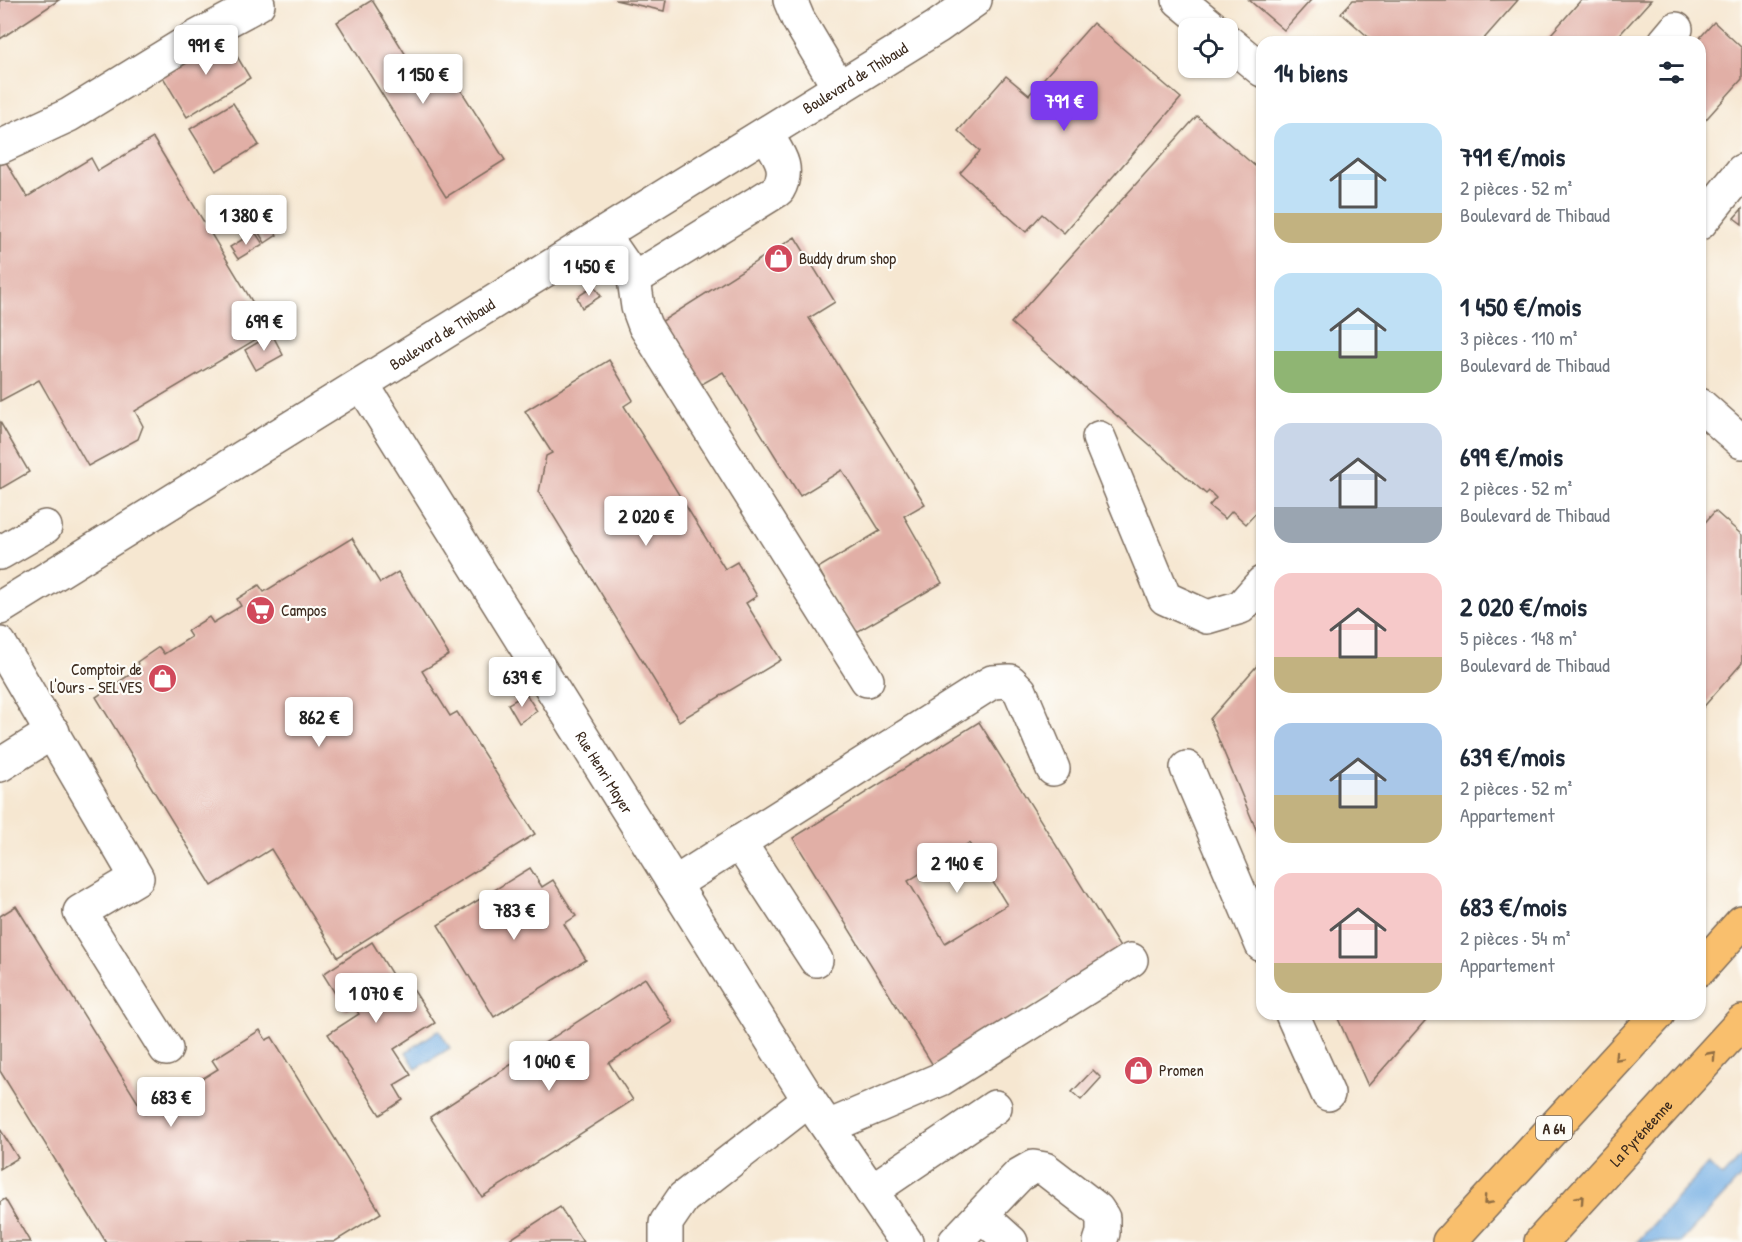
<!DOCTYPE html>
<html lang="fr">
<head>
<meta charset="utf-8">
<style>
	body { margin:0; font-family:"Patrick Hand",sans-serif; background:#f2f2f3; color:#1f2937; height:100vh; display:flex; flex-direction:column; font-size:22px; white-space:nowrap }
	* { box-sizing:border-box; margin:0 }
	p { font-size:20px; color:#747a83 }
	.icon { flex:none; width:33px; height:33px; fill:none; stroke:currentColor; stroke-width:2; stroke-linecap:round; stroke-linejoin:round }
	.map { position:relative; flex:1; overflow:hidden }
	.side { position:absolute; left:1256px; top:36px; width:450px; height:984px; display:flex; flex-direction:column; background:#fff; border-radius:18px; box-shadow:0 2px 4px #0004 }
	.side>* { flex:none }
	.fabs { position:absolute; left:1178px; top:18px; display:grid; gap:12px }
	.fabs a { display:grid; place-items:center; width:60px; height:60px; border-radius:12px; background:#fff; box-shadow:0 2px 4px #0004; font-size:30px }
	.price { position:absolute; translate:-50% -51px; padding:0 14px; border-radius:6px; background:#fff; color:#222; font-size:20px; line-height:39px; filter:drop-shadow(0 2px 3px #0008) }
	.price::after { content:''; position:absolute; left:50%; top:36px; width:18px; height:14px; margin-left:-9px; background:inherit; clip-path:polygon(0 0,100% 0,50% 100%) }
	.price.current { background:#7c3aed; color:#fff }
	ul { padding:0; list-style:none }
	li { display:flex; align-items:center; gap:18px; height:150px; padding:0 18px }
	li span { display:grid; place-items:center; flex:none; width:168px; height:120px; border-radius:18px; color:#555 }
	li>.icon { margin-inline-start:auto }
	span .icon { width:72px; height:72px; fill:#fffc; stroke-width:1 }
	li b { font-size:26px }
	h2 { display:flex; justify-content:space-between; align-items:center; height:72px; padding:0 18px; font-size:26px }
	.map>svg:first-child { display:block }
	.water { fill:#73aee4; stroke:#576c81; stroke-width:1.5 }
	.building { fill:#e1afa6; fill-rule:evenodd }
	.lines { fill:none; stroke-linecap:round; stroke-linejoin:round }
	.minor-casing { stroke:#7c6c5d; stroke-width:36 }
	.highway-casing { stroke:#7c6c5d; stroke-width:36 }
	.minor { stroke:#fff; stroke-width:33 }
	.highway { stroke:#f9bf6d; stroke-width:33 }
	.oneway { stroke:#906d42 }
	.labels { text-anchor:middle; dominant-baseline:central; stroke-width:4.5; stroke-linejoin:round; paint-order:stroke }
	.shield { fill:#fdfcf7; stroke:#75695f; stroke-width:1.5 }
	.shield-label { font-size:15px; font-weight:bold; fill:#3b2a1e }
	.street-label { font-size:16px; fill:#3b2a1e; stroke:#fdfcf7 }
	.poi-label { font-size:16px; fill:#3b2a1e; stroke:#fdfcf7; text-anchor:start }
</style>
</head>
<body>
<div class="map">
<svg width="1742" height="1242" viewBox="0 0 1742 1242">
	<rect width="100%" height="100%" fill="#fdfcf7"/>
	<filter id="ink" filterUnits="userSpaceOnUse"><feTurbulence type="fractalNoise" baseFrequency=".0167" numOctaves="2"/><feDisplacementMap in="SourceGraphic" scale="12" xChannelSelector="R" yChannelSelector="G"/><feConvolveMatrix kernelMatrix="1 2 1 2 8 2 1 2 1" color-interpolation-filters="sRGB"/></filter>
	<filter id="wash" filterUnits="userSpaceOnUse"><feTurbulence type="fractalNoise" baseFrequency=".008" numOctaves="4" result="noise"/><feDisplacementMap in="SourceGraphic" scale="24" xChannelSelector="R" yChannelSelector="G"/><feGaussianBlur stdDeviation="1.35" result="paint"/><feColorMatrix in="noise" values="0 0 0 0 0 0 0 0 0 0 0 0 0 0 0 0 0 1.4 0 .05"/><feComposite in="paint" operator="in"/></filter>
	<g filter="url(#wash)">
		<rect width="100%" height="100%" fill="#f6e7d1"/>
		<g class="water">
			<polygon points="439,1030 450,1048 416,1069 406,1052"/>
			<polygon points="1742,1156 1742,1176 1681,1242 1637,1242 1708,1164 1723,1177"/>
		</g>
		<g id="blocks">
			<g class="building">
				<polygon points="0,0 59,0 0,39"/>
				<polygon points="372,0 428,91 452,76 505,160 446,197 337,22"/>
				<polygon points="615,0 666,0 664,11"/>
				<polygon points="1249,0 1311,0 1284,30"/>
				<polygon points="1353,0 1518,0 1481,42 1374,42 1341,13"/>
				<polygon points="1581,0 1651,0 1613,42 1544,42"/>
				<polygon points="1714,22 1742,48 1742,79 1700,126 1700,42 1696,42"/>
				<polygon points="1093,23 1181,98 1064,233 1042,214 1026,232 960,173 980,151 958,131 1006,76 1029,95"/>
				<polygon points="224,35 250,78 187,117 161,74"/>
				<polygon points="233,103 259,145 216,171 190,129"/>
				<polygon points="1197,116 1262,172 1262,506 1246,524 1232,511 1225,519 1209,506 1216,498 1209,491 1206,494 1011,323"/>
				<polygon points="153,138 270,331 135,411 143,426 138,439 88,466 39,380 0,401 0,165 6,162 27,197 91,158 98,171"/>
				<polygon points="1742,209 1742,224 1734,218"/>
				<polygon points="262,210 277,235 265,243 250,218"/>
				<polygon points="255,232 263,244 238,259 230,247"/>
				<polygon points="795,237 835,302 809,318 925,504 904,516 942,583 855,633 818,568 880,531 842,470 800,496 723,372 695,388 656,325"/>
				<polygon points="594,286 601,296 582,308 577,297"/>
				<polygon points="272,334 283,355 256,370 245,350"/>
				<polygon points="609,360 633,400 624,406 725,569 737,562 757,596 746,603 781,660 679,721 539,492 546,456 552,453 525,411"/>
				<polygon points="0,422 29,472 0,489"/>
				<polygon points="1715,511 1742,535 1742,663 1700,711 1700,528"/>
				<polygon points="352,538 380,583 398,572 449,655 422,671 450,716 457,712 535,834 338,957 271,849 212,886 96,697 140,668 137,662 159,647 164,654 191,637 187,631 209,617 213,623 241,606 237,599 259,585 264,592"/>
				<polygon points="1262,660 1262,841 1261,841 1210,719"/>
				<polygon points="526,694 537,711 519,723 508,704"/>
				<path d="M 979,722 L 1121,949 L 934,1067 L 793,838 ZM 969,843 L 1007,905 L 945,943 L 908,881 Z"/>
				<polygon points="530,868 542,887 553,880 576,916 564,924 586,960 494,1017 438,925"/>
				<polygon points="16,906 145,1114 218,1069 212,1060 260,1030 266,1040 272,1037 381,1213 334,1242 106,1242 0,1071 0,916"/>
				<polygon points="372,942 396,981 393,983 398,991 409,983 435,1023 394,1049 411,1075 394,1085 403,1100 380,1115 328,1034 359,1014 354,1006 346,1011 323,974"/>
				<polygon points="645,978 673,1022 609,1063 633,1100 482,1197 430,1117"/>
				<polygon points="1336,1014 1431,1014 1368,1086"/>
				<polygon points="1093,1070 1101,1078 1081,1100 1072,1092"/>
				<polygon points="0,1129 18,1158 0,1169"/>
				<polygon points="5,1199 30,1242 0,1242 0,1202"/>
				<polygon points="560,1207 583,1242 506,1242"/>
			</g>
		</g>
	</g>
	<g filter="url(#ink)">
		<use href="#blocks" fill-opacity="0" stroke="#7c6c5d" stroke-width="1.5"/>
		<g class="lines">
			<defs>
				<g id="minor">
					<polyline points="790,0 798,19 839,88"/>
					<polyline points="1179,0 1213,28"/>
					<polyline points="1227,41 1262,70"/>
					<polyline points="1665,42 1676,29"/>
					<polyline points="0,147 69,115 193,39 258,4"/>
					<polyline points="1700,223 1742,171"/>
					<polyline points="603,234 634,279 638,307 645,326 867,680"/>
					<path d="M 634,279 L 778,190 C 791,167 778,154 766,134"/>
					<path id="s1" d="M 362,384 L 809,1100 L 906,1242"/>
					<polyline points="1700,405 1742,442"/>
					<polyline points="1099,438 1165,598 1207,617 1241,607 1262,583"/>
					<polyline points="0,553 45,527"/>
					<path id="s2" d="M 0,608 L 937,27 L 975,0"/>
					<polyline points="0,644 137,878 80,912 166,1049"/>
					<polyline points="0,765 53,732"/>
					<polyline points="1187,768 1262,945"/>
					<polyline points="739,842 816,960"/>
					<polyline points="674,884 992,682 1010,681 1020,691 1053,769"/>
					<polyline points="1292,1014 1328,1094"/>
					<polyline points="828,1127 941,1079 1131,960"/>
					<polyline points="871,1191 995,1107"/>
					<polyline points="981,1215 1011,1242"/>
					<polyline points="666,1242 666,1223 683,1198 809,1100"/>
					<polyline points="955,1242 1019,1175 1033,1167 1045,1169 1097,1209 1103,1218 1103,1233 1100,1242"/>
				</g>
				<g id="highway">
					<polyline points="1700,969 1742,922"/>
					<polyline points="1449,1242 1658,1014"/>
					<path id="s3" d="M 1541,1242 L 1742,1022"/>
				</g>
			</defs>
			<use href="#minor" class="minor-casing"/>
			<use href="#highway" class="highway-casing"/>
			<use href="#minor" class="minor"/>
			<use href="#highway" class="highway"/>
		</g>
		<defs><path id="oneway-chevron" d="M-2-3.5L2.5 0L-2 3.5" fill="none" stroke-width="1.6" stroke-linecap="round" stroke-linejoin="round" transform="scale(1.5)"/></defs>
		<g class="oneway">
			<use href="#oneway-chevron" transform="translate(1712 1055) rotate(-48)"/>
			<use href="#oneway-chevron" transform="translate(1618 1057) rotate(133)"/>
			<use href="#oneway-chevron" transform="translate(1580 1199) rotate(-48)"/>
			<use href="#oneway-chevron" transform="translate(1487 1201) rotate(133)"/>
		</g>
	</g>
	<defs>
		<symbol id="shop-disc" viewBox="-11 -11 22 22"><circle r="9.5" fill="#d1495b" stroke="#fdfcf7"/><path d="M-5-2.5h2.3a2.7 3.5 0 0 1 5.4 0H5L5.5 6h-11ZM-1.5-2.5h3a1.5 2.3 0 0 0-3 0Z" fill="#fff"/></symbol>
		<symbol id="supermarket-disc" viewBox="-11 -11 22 22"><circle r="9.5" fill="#d1495b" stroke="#fdfcf7"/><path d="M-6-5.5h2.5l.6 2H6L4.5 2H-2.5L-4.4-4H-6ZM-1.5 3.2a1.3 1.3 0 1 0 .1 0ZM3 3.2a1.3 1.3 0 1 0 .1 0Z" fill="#fff"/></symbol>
	</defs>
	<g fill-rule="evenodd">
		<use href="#shop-disc" x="762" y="242" width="33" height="33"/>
		<use href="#supermarket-disc" x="244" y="594" width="33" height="33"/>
		<use href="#shop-disc" x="146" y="662" width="33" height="33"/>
		<use href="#shop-disc" x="1122" y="1054" width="33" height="33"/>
	</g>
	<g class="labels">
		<rect class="shield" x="1536" y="1116" width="36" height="24" rx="4.5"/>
		<g class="shield-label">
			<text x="1554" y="1128">A 64</text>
		</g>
		<g class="street-label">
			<text stroke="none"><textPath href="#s2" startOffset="1006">Boulevard de Thibaud</textPath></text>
			<text stroke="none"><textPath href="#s2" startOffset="520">Boulevard de Thibaud</textPath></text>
			<text stroke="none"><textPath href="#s1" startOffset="458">Rue Henri Mayer</textPath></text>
			<text stroke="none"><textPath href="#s3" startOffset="148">La Pyrénéenne</textPath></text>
		</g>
		<g class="poi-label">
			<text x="799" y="258">Buddy drum shop</text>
			<text x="281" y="610">Campos</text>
			<text x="142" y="669" text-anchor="end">Comptoir de<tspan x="142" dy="18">l'Ours - SELVES</tspan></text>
			<text x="1159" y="1070">Promen</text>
		</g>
	</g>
</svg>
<div class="fabs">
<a><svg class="icon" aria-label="locate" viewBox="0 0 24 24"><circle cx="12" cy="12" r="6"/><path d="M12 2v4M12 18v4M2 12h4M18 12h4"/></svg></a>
</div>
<b class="price" style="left:206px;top:76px">991 €</b>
<b class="price" style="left:423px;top:105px">1 150 €</b>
<b class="price current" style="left:1064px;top:132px">791 €</b>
<b class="price" style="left:246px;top:246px">1 380 €</b>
<b class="price" style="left:589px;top:297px">1 450 €</b>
<b class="price" style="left:264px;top:352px">699 €</b>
<b class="price" style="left:646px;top:547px">2 020 €</b>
<b class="price" style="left:522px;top:708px">639 €</b>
<b class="price" style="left:319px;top:748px">862 €</b>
<b class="price" style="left:957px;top:894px">2 140 €</b>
<b class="price" style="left:514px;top:941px">783 €</b>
<b class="price" style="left:376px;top:1024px">1 070 €</b>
<b class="price" style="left:549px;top:1092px">1 040 €</b>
<b class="price" style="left:171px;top:1128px">683 €</b>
<section class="side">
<h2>14 biens<svg class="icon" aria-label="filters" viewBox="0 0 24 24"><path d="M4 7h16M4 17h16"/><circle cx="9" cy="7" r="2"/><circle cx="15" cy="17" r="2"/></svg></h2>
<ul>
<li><span style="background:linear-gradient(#bfe0f5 75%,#c2b280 0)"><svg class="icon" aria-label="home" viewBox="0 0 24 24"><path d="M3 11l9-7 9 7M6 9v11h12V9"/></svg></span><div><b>791 €/mois</b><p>2 pièces · 52 m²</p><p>Boulevard de Thibaud</p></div></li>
<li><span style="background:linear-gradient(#bfe0f5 65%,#8fb573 0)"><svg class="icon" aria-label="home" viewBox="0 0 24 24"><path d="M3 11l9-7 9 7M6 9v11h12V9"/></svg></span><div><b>1 450 €/mois</b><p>3 pièces · 110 m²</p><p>Boulevard de Thibaud</p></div></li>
<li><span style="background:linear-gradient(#c9d6e8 70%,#9aa5b1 0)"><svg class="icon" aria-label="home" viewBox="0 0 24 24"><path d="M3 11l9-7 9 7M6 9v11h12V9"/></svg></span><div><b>699 €/mois</b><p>2 pièces · 52 m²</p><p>Boulevard de Thibaud</p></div></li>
<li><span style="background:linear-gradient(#f6c9c9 70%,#c2b280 0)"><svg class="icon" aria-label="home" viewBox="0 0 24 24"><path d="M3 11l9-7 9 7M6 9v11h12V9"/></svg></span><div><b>2 020 €/mois</b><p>5 pièces · 148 m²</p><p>Boulevard de Thibaud</p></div></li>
<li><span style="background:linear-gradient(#a9c7e8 60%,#c2b280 0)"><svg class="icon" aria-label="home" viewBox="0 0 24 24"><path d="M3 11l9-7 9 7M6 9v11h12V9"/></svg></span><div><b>639 €/mois</b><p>2 pièces · 52 m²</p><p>Appartement</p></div></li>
<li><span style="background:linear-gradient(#f6c9c9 75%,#c2b280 0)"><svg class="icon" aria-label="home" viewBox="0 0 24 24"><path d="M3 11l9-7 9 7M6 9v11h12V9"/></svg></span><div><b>683 €/mois</b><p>2 pièces · 54 m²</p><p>Appartement</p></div></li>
</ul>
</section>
</div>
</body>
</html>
